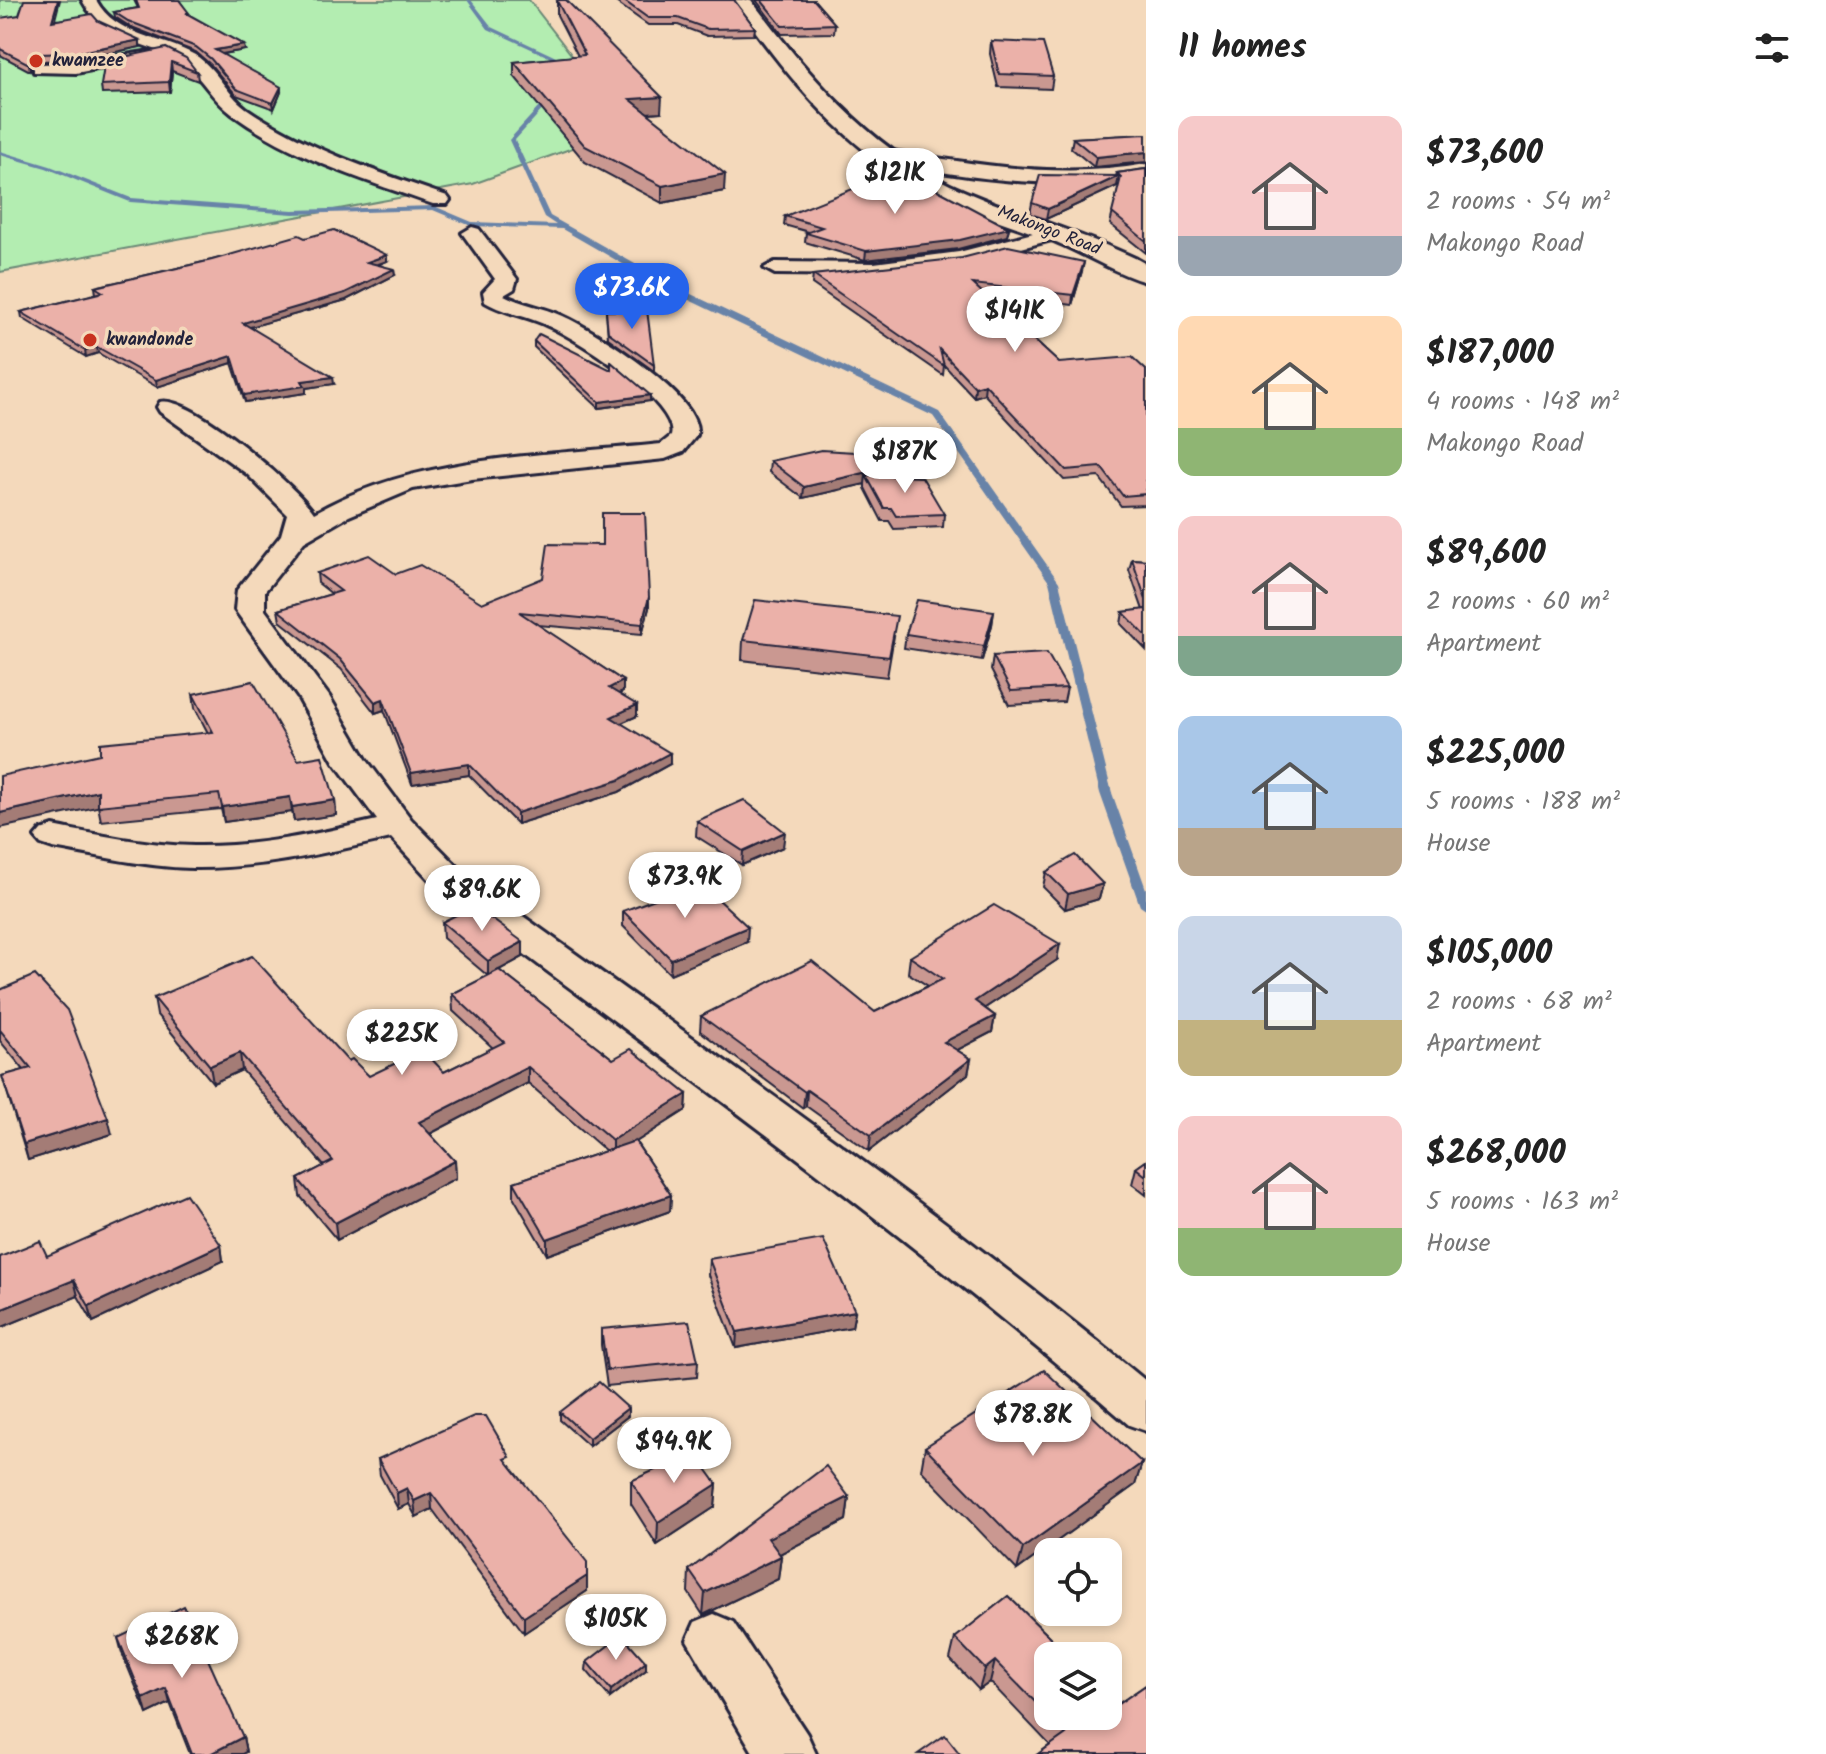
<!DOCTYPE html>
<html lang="en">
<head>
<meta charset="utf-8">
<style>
	body { margin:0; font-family:Kalam,sans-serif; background:#f6f6f6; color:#222; height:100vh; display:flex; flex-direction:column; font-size:30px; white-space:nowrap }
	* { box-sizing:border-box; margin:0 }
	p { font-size:26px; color:#767676 }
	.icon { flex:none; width:44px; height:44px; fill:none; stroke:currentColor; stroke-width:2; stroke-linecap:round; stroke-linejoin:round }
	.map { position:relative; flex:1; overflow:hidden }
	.panel { display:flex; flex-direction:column; background:#fff; width:680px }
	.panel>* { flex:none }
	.buttons { position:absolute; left:1034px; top:1538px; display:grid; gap:16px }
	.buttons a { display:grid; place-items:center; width:88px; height:88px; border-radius:16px; background:#fff; box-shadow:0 4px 12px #0003; font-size:40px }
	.price { position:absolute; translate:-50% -68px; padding:0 18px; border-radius:28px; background:#fff; color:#222; font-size:26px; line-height:52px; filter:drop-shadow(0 2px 4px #0008) }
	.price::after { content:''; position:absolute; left:50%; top:48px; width:24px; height:18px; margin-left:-12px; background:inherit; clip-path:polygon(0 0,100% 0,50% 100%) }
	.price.on { background:#2563eb; color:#fff }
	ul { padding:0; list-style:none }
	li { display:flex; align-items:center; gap:24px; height:200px; padding:0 32px }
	li span { display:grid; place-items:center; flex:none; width:224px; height:160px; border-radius:16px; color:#555 }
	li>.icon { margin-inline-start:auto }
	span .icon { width:96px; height:96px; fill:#fffc; stroke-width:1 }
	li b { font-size:34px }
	h2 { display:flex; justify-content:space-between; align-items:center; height:96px; padding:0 32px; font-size:34px }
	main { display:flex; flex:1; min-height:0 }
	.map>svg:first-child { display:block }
	.green { fill:#b3edb1; stroke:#6a8876; stroke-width:2 }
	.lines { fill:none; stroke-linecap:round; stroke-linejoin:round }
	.stream { fill:#6883a8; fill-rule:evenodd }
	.minor-casing { stroke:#22223b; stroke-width:6 }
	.tertiary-casing { stroke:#22223b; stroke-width:6 }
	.minor { fill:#f4d9bb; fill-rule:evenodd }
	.tertiary { fill:#f4d9bb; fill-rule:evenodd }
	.wall { fill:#ca9891; stroke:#22223b; stroke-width:2 }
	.shaded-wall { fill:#a47c76; stroke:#22223b; stroke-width:2 }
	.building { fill:#ebb1a9; stroke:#22223b; stroke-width:2 }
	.poi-dot { fill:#c8321e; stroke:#f4d9bb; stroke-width:3 }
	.labels { text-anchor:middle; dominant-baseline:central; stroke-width:7; stroke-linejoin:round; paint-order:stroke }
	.far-poi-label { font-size:18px; font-weight:bold; fill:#22223b; stroke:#f4d9bb; text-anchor:start }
	.far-street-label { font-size:18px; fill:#22223b; stroke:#f4d9bb }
</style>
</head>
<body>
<main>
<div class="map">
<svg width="1146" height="1754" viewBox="0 0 1146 1754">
	<rect width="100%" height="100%" fill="#f4d9bb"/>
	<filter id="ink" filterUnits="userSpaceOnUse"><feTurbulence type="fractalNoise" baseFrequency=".0125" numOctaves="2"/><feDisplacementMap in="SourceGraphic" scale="16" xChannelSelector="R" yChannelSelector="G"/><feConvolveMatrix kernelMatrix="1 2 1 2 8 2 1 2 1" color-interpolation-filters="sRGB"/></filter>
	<g filter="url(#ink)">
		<polygon class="green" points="0,0 529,0 628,128 473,184 0,272"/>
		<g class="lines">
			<g class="stream">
				<polygon points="467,0 471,0 492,27 571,64 566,65 488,29"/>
				<polygon points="549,96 554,97 515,140 550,216 674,286 939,412 1059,582 1112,793 1146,889 1146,910 1140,906 1100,793 1049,582 933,416 668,290 562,229 471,226 433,210 293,214 130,202 46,168 0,155 0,151 50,166 131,198 293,210 434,206 472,222 556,225 544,217 509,140"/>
			</g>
			<defs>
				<g id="minor">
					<path d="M 82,0 L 96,0 C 116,37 162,36 195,55 C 216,68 226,93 246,108 C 306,149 378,172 447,196 L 450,200 L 447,204 L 433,204 C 365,180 291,158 232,114 C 201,90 201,66 159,51 L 159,57 L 76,73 L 34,72 L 34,66 L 40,64 L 76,63 L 157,50 C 126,39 98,31 82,0 Z"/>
					<path d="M 880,149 C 969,163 1056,180 1146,164 L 1146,176 C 1059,191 959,179 874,158 L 871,154 L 874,150 Z"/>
					<path d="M 472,227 L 479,229 L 517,279 L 514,289 L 504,295 C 523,305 544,307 563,316 C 594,330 703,397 697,435 L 683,452 L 665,459 L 472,479 L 413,489 L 349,516 L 304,542 L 265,591 L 265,610 L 329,696 L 366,759 L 411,819 L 467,876 C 696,1041 928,1201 1146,1381 L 1146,1431 L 1129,1425 C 909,1235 674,1066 441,892 L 391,838 C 326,853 260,869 192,868 C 145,867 99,856 53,848 L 41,844 L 35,837 L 41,830 L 53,826 C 100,835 146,845 194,846 C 256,847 317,834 377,820 L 334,762 L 298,697 L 235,610 L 237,590 L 281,535 L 287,514 L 247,474 L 160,412 L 157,407 L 160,402 C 190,394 296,486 314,513 C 418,454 545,456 661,444 L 671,436 C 680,404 576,338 548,326 C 528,316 505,314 485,302 L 483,292 L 495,279 L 462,233 Z"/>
					<polygon points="1056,227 1066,233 1063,237 960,264 874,275 775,274 764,268 775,262 874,263 959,252"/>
					<polygon points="714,1614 733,1622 807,1734 816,1754 754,1754 687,1640 695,1622"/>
				</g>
				<path id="tertiary" d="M 733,0 L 751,0 C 806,72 866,145 950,185 C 1011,213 1076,230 1137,259 L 1146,264 L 1146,282 C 1116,274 1082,252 1051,240 C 1012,224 970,213 932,194 C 847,152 786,76 733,0 Z"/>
			</defs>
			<use href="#minor" class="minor-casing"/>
			<use href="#tertiary" class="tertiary-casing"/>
			<use href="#minor" class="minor"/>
			<use href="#tertiary" class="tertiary"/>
		</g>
		<g class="wall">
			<polygon points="134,0 179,0 190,16 245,50 222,54 281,92 274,109 236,95 211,65 196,52 129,26 115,17 114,12 138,8"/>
			<polygon points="613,0 734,0 755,28 754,35 707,36 678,25 648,25"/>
			<polygon points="756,0 814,0 835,24 834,33 782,34"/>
			<polygon points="557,1 661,112 648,113 724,191 662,203 585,162 514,76 514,62 578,56 557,15"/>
			<polygon points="0,18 98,21 140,47 76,60 39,61 32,64 30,71 0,55"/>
			<polygon points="991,41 1053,76 1051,89 998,87 990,54"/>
			<polygon points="166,48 197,72 198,81 172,71 170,92 102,94 101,85"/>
			<polygon points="1146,134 1146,162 1094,167 1071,148 1073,138"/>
			<polygon points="1146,169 1146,253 1110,224 1119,186 1117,185 1117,186 1046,219 1030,214 1032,203 1116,176 1117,173"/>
			<polygon points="785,216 1009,228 1007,236 958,249 865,260 805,242 806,233 809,232 784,225"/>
			<polygon points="305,238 387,261 378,265 395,275 346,300 250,327 334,384 306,388 306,393 245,402 232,363 157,387 98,353 86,357 22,318 21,312 96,294 95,287 212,260"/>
			<polygon points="1084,262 1082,271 1072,305 985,294 1059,363 1146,370 1146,505 1121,506 1099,477 1064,480 984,394 974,397 944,365 943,375 812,284 813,275"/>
			<polygon points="606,311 654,365 654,371 608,338"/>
			<polygon points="534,341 611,370 611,362 650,401 599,408 534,347"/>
			<polygon points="770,461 906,474 897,476 944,514 943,527 894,529 889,521 882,521 865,488 865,484 803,498 769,472"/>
			<polygon points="1132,559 1146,560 1146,650 1121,624 1123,612 1143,610 1129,570"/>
			<polygon points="317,573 396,574 482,603 649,608 642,634 538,625 623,681 623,692 619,694 637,716 621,723 670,764 619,792 517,824 469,775 412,784 384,710 375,713 341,669 280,621 278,610 332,594 318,583"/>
			<polygon points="994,611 992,625 982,660 904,648 906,634"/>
			<polygon points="894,636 887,677 742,660 743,640"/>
			<polygon points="993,656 1067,688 1064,702 1009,705 991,670"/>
			<polygon points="193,694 298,760 335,800 336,815 294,821 292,812 224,822 221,809 101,821 98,806 208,733 195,708"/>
			<polygon points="697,821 783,847 742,865 696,836"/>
			<polygon points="1046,872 1103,884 1099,899 1065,909 1043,887"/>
			<polygon points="623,911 747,942 670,974 623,926"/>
			<polygon points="442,922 523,957 499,970 613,1059 687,1094 686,1110 636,1142 671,1195 670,1211 547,1255 514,1198 514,1182 606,1151 528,1083 430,1134 455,1161 456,1178 337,1240 300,1196 298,1179 324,1166 242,1070 213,1083 157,1015 154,998 348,1061 369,1076 444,1072 493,1048 453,1011 452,994 488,976 443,938"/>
			<polygon points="910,957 1057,960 985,1008 995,1016 992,1032 957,1050 971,1059 968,1074 869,1151 806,1106 803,1108 700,1031 701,1016 875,1012 928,986 908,973"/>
			<polygon points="0,990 112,1134 28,1160 2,1076 24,1070 0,1041"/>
			<polygon points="1146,1161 1146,1195 1132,1184 1136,1168"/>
			<polygon points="221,1245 223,1261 93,1322 78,1296 0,1328 0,1257 47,1256"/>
			<polygon points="709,1259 855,1311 852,1327 736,1348 708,1275"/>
			<polygon points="601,1329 698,1361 697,1377 607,1386 601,1345"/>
			<polygon points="628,1408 628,1416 589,1446 560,1420 560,1412"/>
			<polygon points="925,1447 1142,1463 1135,1485 1017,1570 921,1470"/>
			<polygon points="378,1459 511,1466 587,1591 524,1633 432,1509 416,1517 409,1504 398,1509 380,1475"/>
			<polygon points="631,1481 717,1484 715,1507 657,1545 631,1504"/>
			<polygon points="849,1497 846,1520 779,1554 781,1556 778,1579 703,1615 688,1592 689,1570"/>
			<polygon points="1008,1596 1069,1656 1048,1656 1048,1716 1108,1716 1108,1694 1118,1704 1146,1685 1146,1754 1038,1754 1050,1745 990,1682 979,1690 950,1659 955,1638"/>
			<polygon points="118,1638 243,1737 246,1752 242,1754 190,1754 170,1703 147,1714 122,1653"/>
			<polygon points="587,1662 646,1670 610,1698 586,1670"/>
		</g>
		<g class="shaded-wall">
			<polygon points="58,0 60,0 53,27 52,21"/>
			<polygon points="140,40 140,47 76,60 75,53"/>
			<polygon points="244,45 245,50 216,55 215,50"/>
			<polygon points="38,54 39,61 32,64 30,71 29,64 30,57"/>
			<polygon points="171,62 172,71 170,92 169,82"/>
			<polygon points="281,87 281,92 274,109 273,103"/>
			<polygon points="662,97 661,112 630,114 630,99"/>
			<polygon points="1146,152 1146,162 1094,167 1096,157"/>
			<polygon points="725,174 724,191 662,203 662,186"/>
			<polygon points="1119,176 1117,186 1046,219 1048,209"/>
			<polygon points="1009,228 1007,236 958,249 865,260 866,251"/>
			<polygon points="387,255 387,261 367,268 367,262"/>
			<polygon points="1084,262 1082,271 1072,305 1073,295"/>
			<polygon points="394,269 395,275 346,300 243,329 243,323"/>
			<polygon points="97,347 98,353 86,357 85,350"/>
			<polygon points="232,356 232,363 157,387 156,380"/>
			<polygon points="333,377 334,384 306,388 306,393 245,402 244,395 302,381"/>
			<polygon points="985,384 984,394 974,397 975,387"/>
			<polygon points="650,395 650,401 599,408 599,402"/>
			<polygon points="907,463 906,474 870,483 866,475 865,484 803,498 804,487"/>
			<polygon points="649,597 649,608 642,634 642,624"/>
			<polygon points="994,611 992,625 982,660 984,646"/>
			<polygon points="623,681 623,692 609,698 609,688"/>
			<polygon points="383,699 384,710 375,713 375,702"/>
			<polygon points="637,705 637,716 610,728 611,717"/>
			<polygon points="670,753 670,764 619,792 517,824 517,813"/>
			<polygon points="469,764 469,775 412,784 411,773"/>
			<polygon points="98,791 101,806 0,828 0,813"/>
			<polygon points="290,797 292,812 224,822 222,807"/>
			<polygon points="335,800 336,815 294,821 292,807"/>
			<polygon points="785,832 783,847 742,865 743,851"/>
			<polygon points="1103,884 1099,899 1065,909 1068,894"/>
			<polygon points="748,927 747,942 670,974 671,959"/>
			<polygon points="523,942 523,957 488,976 488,961"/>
			<polygon points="1060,944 1057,960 973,1016 975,1001"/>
			<polygon points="995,1016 992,1032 942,1058 944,1042"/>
			<polygon points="240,1053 242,1070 213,1083 210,1066"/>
			<polygon points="971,1059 968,1074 869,1151 871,1135"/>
			<polygon points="528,1067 528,1083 420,1139 419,1122"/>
			<polygon points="807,1090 806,1106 803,1108 805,1092"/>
			<polygon points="687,1094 686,1110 612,1157 612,1140"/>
			<polygon points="108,1118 112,1134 28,1160 24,1144"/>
			<polygon points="455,1161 456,1178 337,1240 335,1223"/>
			<polygon points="671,1195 670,1211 547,1255 547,1239"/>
			<polygon points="221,1245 223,1261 93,1322 89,1306"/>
			<polygon points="74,1280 78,1296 0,1328 0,1310"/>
			<polygon points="855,1311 852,1327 736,1348 737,1332"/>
			<polygon points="628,1408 628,1416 589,1446 589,1438"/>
			<polygon points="1142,1463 1135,1485 1017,1570 1023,1548"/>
			<polygon points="717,1484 715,1507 657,1545 658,1522"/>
			<polygon points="407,1488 409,1504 398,1509 397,1493"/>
			<polygon points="431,1493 432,1509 416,1517 414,1501"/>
			<polygon points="849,1497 846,1520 766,1561 768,1538"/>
			<polygon points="781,1556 778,1579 703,1615 705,1593"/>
			<polygon points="587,1576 587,1591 524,1633 524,1617"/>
			<polygon points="995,1661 990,1682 979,1690 985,1669"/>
			<polygon points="646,1662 646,1670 610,1698 611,1690"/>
			<polygon points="166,1688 170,1703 147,1714 143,1699"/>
			<polygon points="243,1737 246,1752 242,1754 210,1754"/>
		</g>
		<g class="building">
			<polygon points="24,0 58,0 52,21 92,14 98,21 140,40 75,53 38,54 30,57 29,64 0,49 0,18 19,15"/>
			<polygon points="136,0 179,0 189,13 186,13 244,45 215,50 281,87 273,103 236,89 211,59 196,47 128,21 114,12 139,8"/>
			<polygon points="559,0 566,0 662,97 630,99 725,174 662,186 585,146 514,62 585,55 557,1"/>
			<polygon points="623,0 734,0 755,28 708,29 678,18 648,18"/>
			<polygon points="761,0 814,0 835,24 782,26"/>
			<polygon points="991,41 1043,43 1053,76 999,74"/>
			<polygon points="166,48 186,58 197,72 171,62 169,82 101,85 105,61"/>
			<polygon points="1146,134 1146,152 1096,157 1073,138"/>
			<polygon points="1146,169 1146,241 1112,213 1121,177 1117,173"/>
			<polygon points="900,170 1009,228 960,240 866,251 806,233 822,227 785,216"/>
			<polygon points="1040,175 1119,176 1048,209 1032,203"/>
			<polygon points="334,230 387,255 367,262 394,269 345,293 243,323 333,377 302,381 305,386 244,395 232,356 156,380 97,347 85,350 21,312 103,292 95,287 212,260 299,235 305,238"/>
			<polygon points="1008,246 1084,262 1073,295 973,284 1059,363 1132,357 1146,370 1146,494 1123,496 1101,467 1066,470 985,384 975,387 940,350 944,366 813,275 962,258"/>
			<polygon points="647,310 654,365 608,332 606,311"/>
			<polygon points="539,334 611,370 611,362 650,395 599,402 534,341"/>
			<polygon points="821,450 906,455 907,463 804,487 770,461"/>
			<polygon points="866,475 922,477 944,514 896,516 891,508 884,508"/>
			<polygon points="602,513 645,513 649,597 642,624 519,612 623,681 609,688 637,705 611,717 670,753 619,780 517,813 469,764 411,773 383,699 375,702 340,659 278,610 341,591 317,573 369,555 396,574 420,565 482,603 543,578 548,544 602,545"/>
			<polygon points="1132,559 1146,560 1146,600"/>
			<polygon points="755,600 897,616 889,657 743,640"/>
			<polygon points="917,600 994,611 984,646 906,634"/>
			<polygon points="1146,609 1146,636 1123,612"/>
			<polygon points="1047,653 1067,688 1011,691 993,656"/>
			<polygon points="253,681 298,760 322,756 335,800 292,807 290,797 222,807 219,794 98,806 98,791 0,813 0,776 100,754 100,743 213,732 193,694"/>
			<polygon points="744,800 785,832 743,851 697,821"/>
			<polygon points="1075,855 1103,884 1068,894 1046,872"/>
			<polygon points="700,882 748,927 671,959 623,911"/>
			<polygon points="994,905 1060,944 975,1001 995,1016 944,1042 971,1059 871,1135 807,1090 805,1092 701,1016 812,961 875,1012 943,979 910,957"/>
			<polygon points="474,906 523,942 488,961 442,922"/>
			<polygon points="252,956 348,1061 352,1059 369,1076 423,1050 444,1072 504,1042 452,994 499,970 613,1059 631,1049 687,1094 612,1140 528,1067 419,1122 455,1161 335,1223 298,1179 333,1161 240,1053 210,1066 154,998"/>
			<polygon points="35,975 67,1010 108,1118 24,1144 2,1076 31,1068 0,1030 0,990"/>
			<polygon points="635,1141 671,1195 547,1239 514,1182"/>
			<polygon points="1146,1161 1146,1176 1136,1168"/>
			<polygon points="186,1194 221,1245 89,1306 74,1280 0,1310 0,1257 40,1241 47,1256"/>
			<polygon points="823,1239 855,1311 737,1332 709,1259"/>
			<polygon points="689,1321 698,1361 607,1370 601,1329"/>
			<polygon points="1044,1370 1142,1463 1023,1548 925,1447"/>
			<polygon points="599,1382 628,1408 589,1438 560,1412"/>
			<polygon points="474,1416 486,1416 510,1457 505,1459 587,1562 587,1576 524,1617 431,1493 414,1501 407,1488 397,1493 378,1459"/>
			<polygon points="694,1452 717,1484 658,1522 631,1481"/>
			<polygon points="826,1466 849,1497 768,1538 781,1556 705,1593 689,1570"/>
			<polygon points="1008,1596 1069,1656 1048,1656 1048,1715 995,1661 985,1669 955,1638"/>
			<polygon points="184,1606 243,1737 210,1754 192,1754 166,1688 143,1699 118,1638"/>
			<polygon points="622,1635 646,1662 611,1690 587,1662"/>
			<polygon points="1146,1685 1146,1754 1038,1754 1066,1734 1049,1716 1108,1716 1108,1694 1118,1704"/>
			<polygon points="945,1735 960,1754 918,1754"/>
		</g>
	</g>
	<g class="poi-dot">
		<circle cx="36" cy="61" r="8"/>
		<circle cx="90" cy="340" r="8"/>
	</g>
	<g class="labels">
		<g class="far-poi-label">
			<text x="52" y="61">kwamzee</text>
			<text x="106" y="340">kwandonde</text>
		</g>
		<g class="far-street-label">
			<text transform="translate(1049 231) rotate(21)">Makongo Road</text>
		</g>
	</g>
</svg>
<div class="buttons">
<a><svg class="icon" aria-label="locate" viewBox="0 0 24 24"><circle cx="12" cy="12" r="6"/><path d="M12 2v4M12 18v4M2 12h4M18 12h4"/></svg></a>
<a><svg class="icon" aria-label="layers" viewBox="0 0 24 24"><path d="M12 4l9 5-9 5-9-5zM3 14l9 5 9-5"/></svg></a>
</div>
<b class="price" style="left:895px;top:216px">$121K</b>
<b class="price on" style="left:632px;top:331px">$73.6K</b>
<b class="price" style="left:1015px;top:354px">$141K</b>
<b class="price" style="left:905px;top:495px">$187K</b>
<b class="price" style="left:685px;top:920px">$73.9K</b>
<b class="price" style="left:482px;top:933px">$89.6K</b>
<b class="price" style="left:402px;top:1077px">$225K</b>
<b class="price" style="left:1033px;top:1458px">$78.8K</b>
<b class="price" style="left:674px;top:1485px">$94.9K</b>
<b class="price" style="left:616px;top:1662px">$105K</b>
<b class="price" style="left:182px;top:1680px">$268K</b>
</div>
<section class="panel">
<h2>11 homes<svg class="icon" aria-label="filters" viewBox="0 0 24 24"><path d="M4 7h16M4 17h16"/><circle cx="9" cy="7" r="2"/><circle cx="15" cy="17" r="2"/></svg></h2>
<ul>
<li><span style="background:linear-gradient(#f6c9c9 75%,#9aa5b1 0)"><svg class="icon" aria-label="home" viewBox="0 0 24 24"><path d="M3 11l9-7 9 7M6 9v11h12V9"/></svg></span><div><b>$73,600</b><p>2 rooms · 54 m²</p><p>Makongo Road</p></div></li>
<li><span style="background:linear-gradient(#ffd9b3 70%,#8fb573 0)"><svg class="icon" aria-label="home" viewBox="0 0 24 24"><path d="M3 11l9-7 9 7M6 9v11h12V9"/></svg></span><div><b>$187,000</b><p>4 rooms · 148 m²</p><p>Makongo Road</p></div></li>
<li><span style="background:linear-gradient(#f6c9c9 75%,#7fa58c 0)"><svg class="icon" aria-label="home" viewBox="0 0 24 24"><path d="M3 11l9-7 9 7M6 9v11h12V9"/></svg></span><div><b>$89,600</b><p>2 rooms · 60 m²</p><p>Apartment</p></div></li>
<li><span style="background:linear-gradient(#a9c7e8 70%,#b9a48a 0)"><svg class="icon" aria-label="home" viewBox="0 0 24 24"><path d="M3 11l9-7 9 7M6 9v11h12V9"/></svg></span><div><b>$225,000</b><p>5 rooms · 188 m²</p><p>House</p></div></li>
<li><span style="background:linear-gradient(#c9d6e8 65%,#c2b280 0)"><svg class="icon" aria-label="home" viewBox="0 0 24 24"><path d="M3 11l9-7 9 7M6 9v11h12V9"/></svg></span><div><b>$105,000</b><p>2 rooms · 68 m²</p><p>Apartment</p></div></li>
<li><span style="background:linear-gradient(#f6c9c9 70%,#8fb573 0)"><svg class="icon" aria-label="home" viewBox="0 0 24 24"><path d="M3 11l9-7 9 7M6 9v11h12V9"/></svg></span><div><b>$268,000</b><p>5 rooms · 163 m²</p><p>House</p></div></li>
</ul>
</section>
</main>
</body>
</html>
